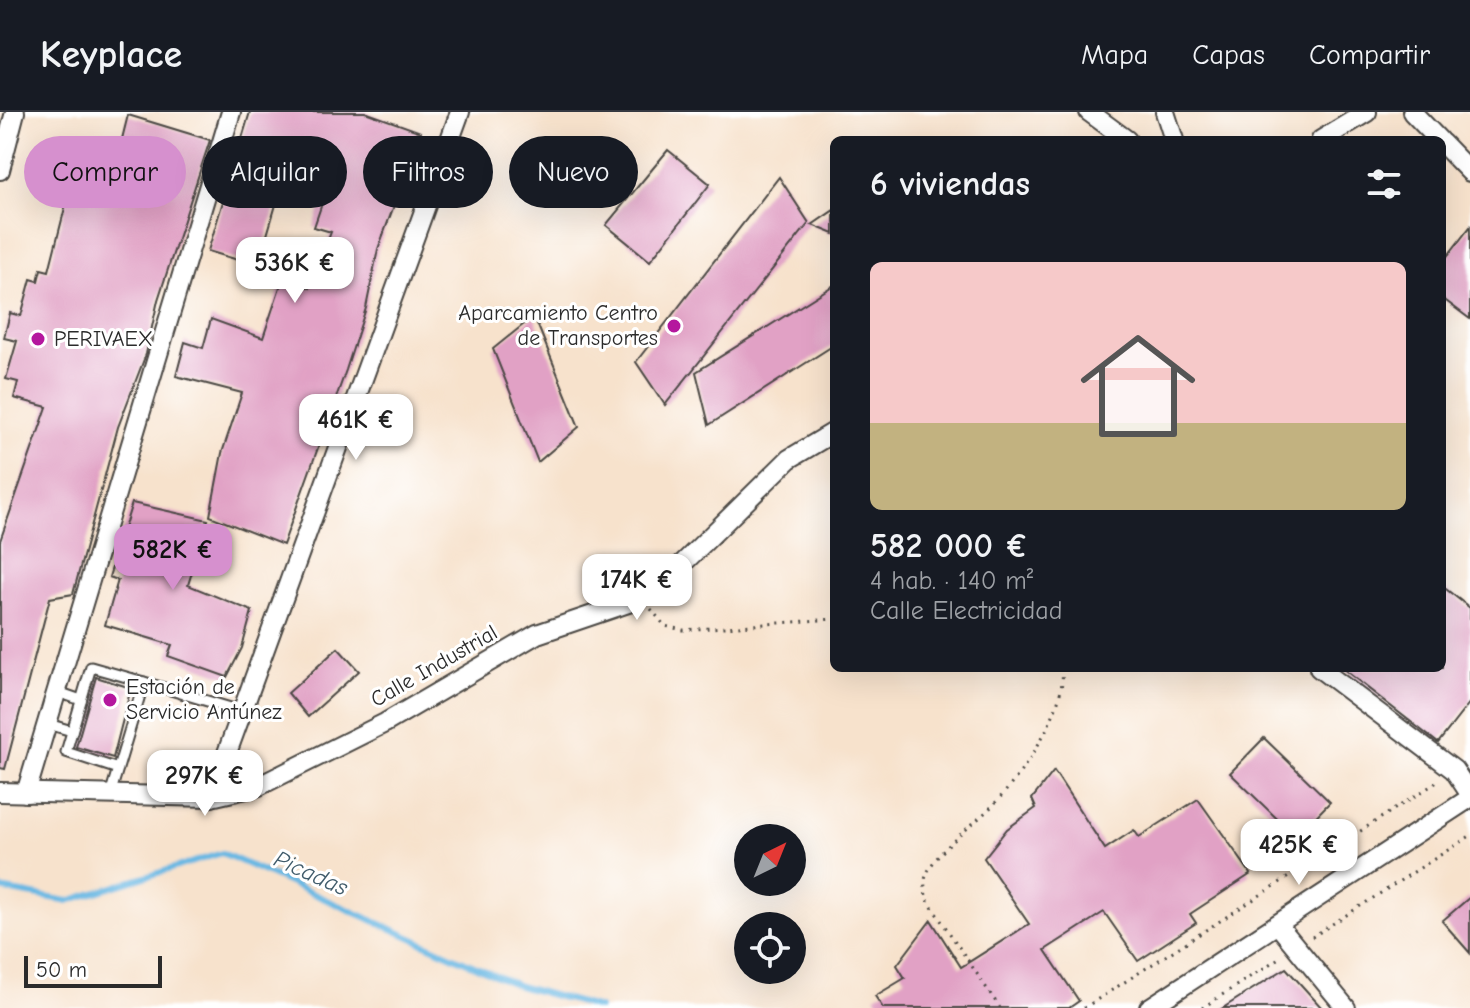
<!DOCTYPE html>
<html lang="es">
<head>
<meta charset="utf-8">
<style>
	body { margin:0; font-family:"Comic Neue",sans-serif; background:#242831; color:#f1f3f6; height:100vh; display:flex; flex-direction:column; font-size:30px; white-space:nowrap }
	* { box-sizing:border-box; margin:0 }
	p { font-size:26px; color:#9ea1a6 }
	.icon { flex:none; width:44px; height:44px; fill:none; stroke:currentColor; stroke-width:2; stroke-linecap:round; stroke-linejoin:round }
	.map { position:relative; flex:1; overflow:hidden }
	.sheet { position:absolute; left:830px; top:24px; width:616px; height:536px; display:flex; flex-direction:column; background:#171b24; border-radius:12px; box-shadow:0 8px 32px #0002 }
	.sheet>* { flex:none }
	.hud { position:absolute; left:24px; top:24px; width:686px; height:72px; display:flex; gap:16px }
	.needle { width:52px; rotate:43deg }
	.controls { position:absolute; left:734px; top:712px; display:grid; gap:16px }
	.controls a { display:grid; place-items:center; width:72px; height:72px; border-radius:50%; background:#171b24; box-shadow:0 8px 32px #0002; font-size:40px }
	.scale { position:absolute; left:24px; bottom:20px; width:138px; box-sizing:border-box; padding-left:8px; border:4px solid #2b2b2b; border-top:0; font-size:22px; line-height:28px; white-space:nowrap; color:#2b2b2b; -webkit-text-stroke:6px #fff; paint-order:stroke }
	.price { position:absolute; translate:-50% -68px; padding:0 18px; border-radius:16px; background:#fff; color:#222; font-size:26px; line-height:52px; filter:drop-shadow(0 2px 4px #0008) }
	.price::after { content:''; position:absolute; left:50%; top:48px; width:24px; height:18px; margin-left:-12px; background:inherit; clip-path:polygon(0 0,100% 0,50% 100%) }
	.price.selected { background:#d690ce; color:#111 }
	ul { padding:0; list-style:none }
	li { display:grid; align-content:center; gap:16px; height:424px; padding:0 40px }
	li span { display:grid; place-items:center; height:248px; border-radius:12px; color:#555 }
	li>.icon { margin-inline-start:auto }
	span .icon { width:144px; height:144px; fill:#fffc; stroke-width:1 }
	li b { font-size:34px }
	h2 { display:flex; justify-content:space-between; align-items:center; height:96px; padding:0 40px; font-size:34px }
	.pill { padding:0 28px; border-radius:36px; background:#171b24; box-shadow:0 8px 32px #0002; font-size:28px; line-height:72px }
	.pill.selected { background:#d690ce; color:#111 }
	header { display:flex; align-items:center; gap:48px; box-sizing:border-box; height:112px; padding:0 40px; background:#171b24; border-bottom:2px solid #363941 }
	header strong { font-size:38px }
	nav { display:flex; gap:44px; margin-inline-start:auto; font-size:28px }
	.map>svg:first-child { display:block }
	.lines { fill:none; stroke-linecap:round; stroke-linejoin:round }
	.stream { stroke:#69b8e3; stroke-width:6 }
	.building { fill:#e1a1c5 }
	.service-casing { stroke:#4a4643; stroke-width:13 }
	.minor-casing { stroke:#4a4643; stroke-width:22 }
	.path { stroke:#4a4643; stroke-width:3; stroke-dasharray:2 6; stroke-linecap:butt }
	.service { stroke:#fff; stroke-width:9 }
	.minor { stroke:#fff; stroke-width:18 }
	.poi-dot { fill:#b5179e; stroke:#fff; stroke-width:3 }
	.labels { text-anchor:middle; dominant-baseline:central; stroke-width:6; stroke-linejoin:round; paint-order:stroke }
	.poi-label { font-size:22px; fill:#2b2b2b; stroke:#fff; text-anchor:start }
	.street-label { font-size:22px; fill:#2b2b2b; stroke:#fff }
	.water-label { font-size:24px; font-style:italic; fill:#415c6b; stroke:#fff }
</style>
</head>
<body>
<header>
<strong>Keyplace</strong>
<nav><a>Mapa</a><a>Capas</a><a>Compartir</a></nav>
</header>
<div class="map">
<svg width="1470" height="896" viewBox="0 0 1470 896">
	<rect width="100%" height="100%" fill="#fff"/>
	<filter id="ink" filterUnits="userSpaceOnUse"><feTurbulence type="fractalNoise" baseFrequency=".0125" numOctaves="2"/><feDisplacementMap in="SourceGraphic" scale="16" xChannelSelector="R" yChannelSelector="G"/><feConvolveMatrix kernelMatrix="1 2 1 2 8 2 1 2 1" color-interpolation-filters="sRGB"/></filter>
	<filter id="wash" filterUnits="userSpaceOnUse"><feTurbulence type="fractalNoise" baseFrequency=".006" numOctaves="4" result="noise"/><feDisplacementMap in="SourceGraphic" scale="32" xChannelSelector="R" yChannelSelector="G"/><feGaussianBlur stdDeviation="1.8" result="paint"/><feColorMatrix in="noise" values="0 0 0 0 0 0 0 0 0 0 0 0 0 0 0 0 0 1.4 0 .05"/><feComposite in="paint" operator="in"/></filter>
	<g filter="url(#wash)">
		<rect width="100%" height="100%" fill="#f7e2cc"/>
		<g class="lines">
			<polyline class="stream" points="0,777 68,789 222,741 519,874 599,896"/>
		</g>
		<g id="blocks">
			<g class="building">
				<polygon points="250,0 365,0 421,20 378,137 366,196 346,258 283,433 210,404 222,341 242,281 176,264 185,230 203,236 211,207 263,226 283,166 310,176 331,120 314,115 338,44 301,35 299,40 292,38 258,154 208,139"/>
				<polygon points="128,3 210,28 158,188 146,242 118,315 73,482 50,486 5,657 0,656 0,429 47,295 14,286 18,270 6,267 17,229 4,226 10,201 21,204 31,167 38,169 41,157 49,159 77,48 114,59"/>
				<polygon points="668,38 710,72 650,149 606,113"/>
				<polygon points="779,65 809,111 665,293 636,250"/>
				<polygon points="834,98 834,122 812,113"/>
				<polygon points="1470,115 1470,207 1442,186 1442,151"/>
				<polygon points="834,173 834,233 709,313 696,260"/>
				<polygon points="534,204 579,315 538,350 493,237"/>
				<polygon points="132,391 208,408 188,473 252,499 242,536 227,565 168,544 172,533 105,513 118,468 109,465"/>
				<polygon points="1442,474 1470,496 1470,590 1438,631 1342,556 1442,556"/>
				<polygon points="338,536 359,559 308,605 288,581"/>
				<polygon points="96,565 131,576 113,646 76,635"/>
				<polygon points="1264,626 1330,690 1296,725 1230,661"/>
				<polygon points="1054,659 1105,737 1134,718 1139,725 1198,687 1251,762 1190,802 1196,811 1138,849 1104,800 1045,838 1079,889 1069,896 883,896 875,884 905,866 897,853 931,808 961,855 1029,812 984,746 1007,717 1036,696 1032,687"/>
				<polygon points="1470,785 1470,841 1442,809"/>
				<polygon points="1286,856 1322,896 1223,896 1267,868"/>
			</g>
		</g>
	</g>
	<g filter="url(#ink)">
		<use href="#blocks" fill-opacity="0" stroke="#4a4643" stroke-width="2"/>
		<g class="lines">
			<defs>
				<g id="service">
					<polyline points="144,570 244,600"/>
					<polyline points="58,580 81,588"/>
					<polyline points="48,612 72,619"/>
					<polyline points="110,683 144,570 91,555 66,640 118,657"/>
				</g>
				<g id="minor">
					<polyline points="1089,0 1127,28"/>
					<polyline points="1165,0 1174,28"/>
					<polyline points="1412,0 1439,28"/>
					<polyline points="1321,28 1367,0"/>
					<polyline points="1442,31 1470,60"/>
					<polyline points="0,58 15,0"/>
					<polyline points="1319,556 1454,658 1470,682"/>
					<polyline points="0,680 211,685 259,674 385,611 537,522 634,489 669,465 789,347 834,320"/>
					<polyline points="26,681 231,0"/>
					<polyline points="211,685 460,0"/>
					<polyline points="1278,813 1346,896"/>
					<polyline points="1149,896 1470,686"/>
				</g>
			</defs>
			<use href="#service" class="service-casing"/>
			<use href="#minor" class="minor-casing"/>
			<g class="path">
				<polyline points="651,497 665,514 683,518 834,507"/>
				<polyline points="1312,825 1470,724"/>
				<path d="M 1000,896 L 926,786 C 926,781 924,773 925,768 C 929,743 978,710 995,691 C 1023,662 1067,597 1062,556"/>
				<polyline points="1084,896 1437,670"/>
				<polyline points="1202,896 1282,844"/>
			</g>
			<use href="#service" class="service"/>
			<use href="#minor" class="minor"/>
		</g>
	</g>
	<g class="poi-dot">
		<circle cx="674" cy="214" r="8"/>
		<circle cx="38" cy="227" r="8"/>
		<circle cx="110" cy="588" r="8"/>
	</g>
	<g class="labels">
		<g class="poi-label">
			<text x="658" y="201" text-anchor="end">Aparcamiento Centro<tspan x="658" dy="25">de Transportes</tspan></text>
			<text x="54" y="227">PERIVAEX</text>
			<text x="126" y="575">Estación de<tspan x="126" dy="25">Servicio Antúnez</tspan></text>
		</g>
		<g class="street-label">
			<text transform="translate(434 554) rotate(-30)">Calle Industrial</text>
		</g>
		<g class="water-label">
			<text transform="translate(311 761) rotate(24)">Picadas</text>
		</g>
	</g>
</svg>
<div class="controls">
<a><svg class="needle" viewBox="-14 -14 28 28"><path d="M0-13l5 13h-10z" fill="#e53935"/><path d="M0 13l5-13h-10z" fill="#9ea1a6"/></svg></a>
<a><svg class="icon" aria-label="locate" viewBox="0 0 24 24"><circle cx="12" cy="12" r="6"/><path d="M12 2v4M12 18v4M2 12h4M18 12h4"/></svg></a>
</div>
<div class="scale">50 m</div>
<b class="price" style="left:295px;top:193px">536K €</b>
<b class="price" style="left:356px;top:350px">461K €</b>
<b class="price selected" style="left:173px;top:480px">582K €</b>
<b class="price" style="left:637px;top:510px">174K €</b>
<b class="price" style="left:205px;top:706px">297K €</b>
<b class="price" style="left:1299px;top:775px">425K €</b>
<div class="hud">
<a class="pill selected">Comprar</a>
<a class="pill">Alquilar</a>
<a class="pill">Filtros</a>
<a class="pill">Nuevo</a>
</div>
<section class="sheet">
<h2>6 viviendas<svg class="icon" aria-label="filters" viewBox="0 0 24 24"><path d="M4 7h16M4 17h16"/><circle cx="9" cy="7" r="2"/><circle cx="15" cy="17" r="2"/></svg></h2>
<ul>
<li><span style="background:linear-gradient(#f6c9c9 65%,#c2b280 0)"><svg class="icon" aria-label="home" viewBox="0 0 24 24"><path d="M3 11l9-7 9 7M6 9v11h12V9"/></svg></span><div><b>582 000 €</b><p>4 hab. · 140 m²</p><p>Calle Electricidad</p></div></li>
</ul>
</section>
</div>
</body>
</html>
